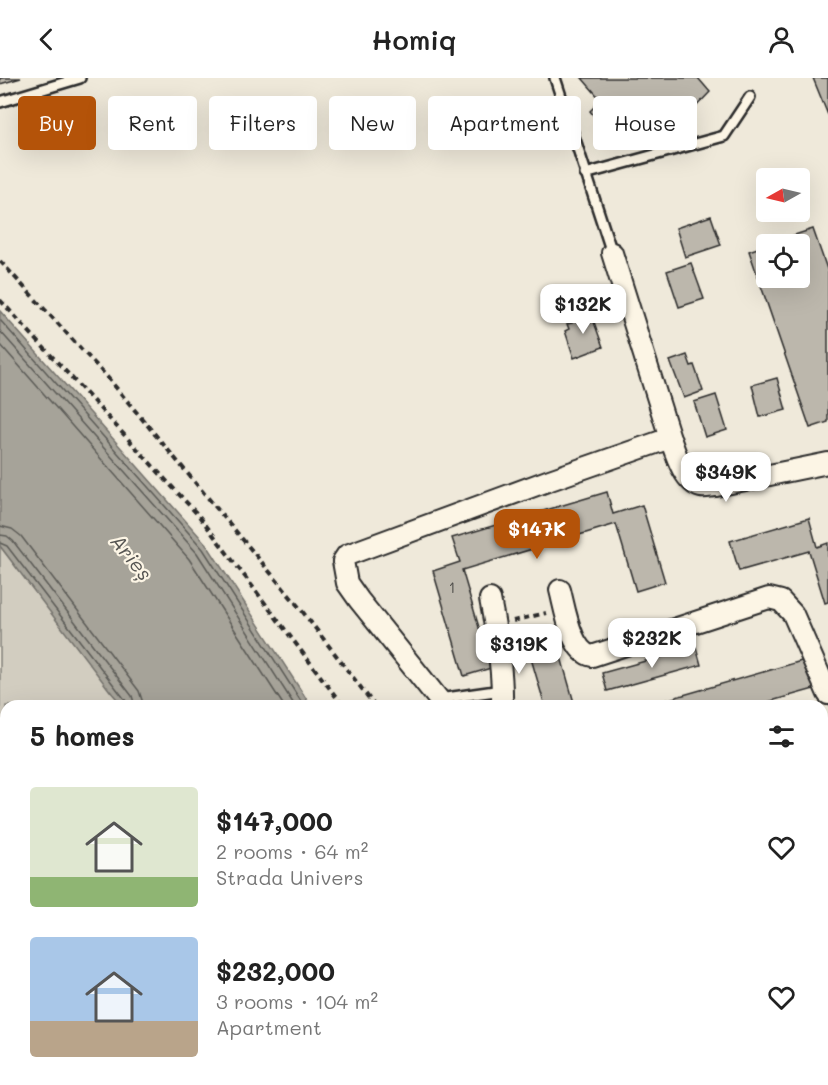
<!DOCTYPE html>
<html lang="en">
<head>
<meta charset="utf-8">
<style>
	body { margin:0; font-family:Mali,sans-serif; background:#f2f2f2; color:#222; height:100vh; display:flex; flex-direction:column; font-size:22px; white-space:nowrap }
	* { box-sizing:border-box; margin:0 }
	p { font-size:20px; color:#767676 }
	.icon { flex:none; width:33px; height:33px; fill:none; stroke:currentColor; stroke-width:2; stroke-linecap:round; stroke-linejoin:round }
	.map { position:relative; flex:1; overflow:hidden }
	.panel { position:absolute; left:0px; top:622px; width:828px; height:386px; display:flex; flex-direction:column; background:#fff; border-radius:18px 18px 0 0; box-shadow:0 6px 24px #0002 }
	.panel>* { flex:none }
	.guide { position:absolute; left:18px; top:18px; width:792px; height:54px; display:flex; gap:12px }
	.needle { width:39px; rotate:262deg }
	.fabs { position:absolute; left:756px; top:90px; display:grid; gap:12px }
	.fabs a { display:grid; place-items:center; width:54px; height:54px; border-radius:6px; background:#fff; box-shadow:0 6px 24px #0002; font-size:30px }
	.price { position:absolute; translate:-50% -51px; padding:0 14px; border-radius:12px; background:#fff; color:#222; font-size:20px; line-height:39px; filter:drop-shadow(0 2px 3px #0008) }
	.price::after { content:''; position:absolute; left:50%; top:36px; width:18px; height:14px; margin-left:-9px; background:inherit; clip-path:polygon(0 0,100% 0,50% 100%) }
	.price.on { background:#b45309; color:#fff }
	ul { padding:0; list-style:none }
	li { display:flex; align-items:center; gap:18px; height:150px; padding:0 30px }
	li span { display:grid; place-items:center; flex:none; width:168px; height:120px; border-radius:6px; color:#555 }
	li>.icon { margin-inline-start:auto }
	span .icon { width:72px; height:72px; fill:#fffc; stroke-width:1 }
	li b { font-size:26px }
	h2 { display:flex; justify-content:space-between; align-items:center; height:72px; padding:0 30px; font-size:26px }
	.chip { padding:0 21px; border-radius:6px; background:#fff; box-shadow:0 6px 24px #0002; font-size:21px; line-height:54px }
	.chip.on { background:#b45309; color:#fff }
	header { display:flex; justify-content:space-between; align-items:center; height:78px; padding:0 30px; background:#fff; font-size:27px; font-weight:600 }
	.map>svg:first-child { display:block }
	.green { fill:#d2cdc0; stroke:#7e7c76; stroke-width:1.5 }
	.water { fill:#a6a399; stroke:#75736d; stroke-width:1.5 }
	.lines { fill:none; stroke-linecap:round; stroke-linejoin:round }
	.shore { stroke:#5c5b57; stroke-width:1.5 }
	.building { fill:#bcb7ac; stroke:#2b2b2b; stroke-width:1.5 }
	.service-casing { stroke:#2b2b2b; stroke-width:14 }
	.minor-casing { stroke:#2b2b2b; stroke-width:24 }
	.tertiary-casing { stroke:#2b2b2b; stroke-width:28 }
	.path { stroke:#2b2b2b; stroke-width:4; stroke-dasharray:6 4.5; stroke-linecap:butt }
	.service { stroke:#fcf5e5; stroke-width:9 }
	.minor { stroke:#fcf5e5; stroke-width:20 }
	.tertiary { stroke:#fcf5e5; stroke-width:24 }
	.labels { text-anchor:middle; dominant-baseline:central; stroke-width:4.5; stroke-linejoin:round; paint-order:stroke }
	.number-label { font-size:15px; fill:#4f4e4b }
	.water-label { font-size:20px; font-style:italic; fill:#565552; stroke:#fcf5e5 }
</style>
</head>
<body>
<header><svg class="icon" aria-label="back" viewBox="0 0 24 24"><path d="M15 5l-7 7 7 7"/></svg>Homiq<svg class="icon" aria-label="person" viewBox="0 0 24 24"><circle cx="12" cy="8" r="4"/><path d="M4 21q1-7 8-7t8 7"/></svg></header>
<div class="map">
<svg width="828" height="1007" viewBox="0 0 828 1007">
	<rect width="100%" height="100%" fill="#efe9da"/>
	<filter id="ink" filterUnits="userSpaceOnUse"><feTurbulence type="fractalNoise" baseFrequency=".0167" numOctaves="2"/><feDisplacementMap in="SourceGraphic" scale="12" xChannelSelector="R" yChannelSelector="G"/><feConvolveMatrix kernelMatrix="1 2 1 2 8 2 1 2 1" color-interpolation-filters="sRGB"/></filter>
	<g filter="url(#ink)">
		<polygon class="green" points="0,468 123,628 6,628 6,1002 145,1002 130,1007 0,1007"/>
		<g class="water">
			<polygon points="0,233 207,467 311,628 123,628 110,613 0,468"/>
			<polygon points="335,1002 531,1002 532,1007 336,1007"/>
		</g>
		<g class="lines">
			<g class="shore">
				<polyline points="0,242 203,471 304,628"/>
				<polyline points="0,253 197,475 295,628"/>
				<polyline points="0,266 189,481 284,628"/>
				<polyline points="0,448 12,451 21,458 139,613 144,628"/>
				<polyline points="0,457 7,458 13,463 132,618 135,628"/>
				<polyline points="0,465 7,468 126,623 127,628"/>
			</g>
		</g>
		<g class="building">
			<polygon points="0,0 21,0 0,6"/>
			<polygon points="582,0 698,0 710,14 688,37 608,55 590,33 601,22"/>
			<polygon points="813,0 828,0 828,37"/>
			<polygon points="711,138 721,167 685,179 676,150"/>
			<polygon points="813,151 828,194 828,344 810,350 749,173 766,167 766,200 800,200 800,166 767,166"/>
			<polygon points="691,185 704,221 679,229 667,193"/>
			<polygon points="590,233 603,269 574,280 565,253 569,251 567,246 572,245 571,240"/>
			<polygon points="687,277 691,288 694,287 703,313 684,320 670,283"/>
			<polygon points="777,300 786,332 760,339 752,307"/>
			<polygon points="716,317 727,352 705,359 694,324"/>
			<polygon points="607,414 613,436 642,427 665,504 636,513 616,446 462,492 491,590 464,598 433,493 460,484 452,460"/>
			<polygon points="809,440 817,469 828,465 828,524 825,525 809,473 739,493 730,463"/>
			<polygon points="553,551 575,628 545,628 525,560"/>
			<polygon points="696,569 701,587 607,613 602,595"/>
			<polygon points="805,582 814,611 753,628 645,628"/>
			<polygon points="828,907 828,938 822,930 822,911"/>
			<polygon points="651,1002 682,1002 664,1007 652,1007"/>
		</g>
		<g class="lines">
			<defs>
				<g id="service">
					<polyline points="555,0 612,175"/>
					<polyline points="0,24 80,0"/>
					<polyline points="585,96 724,58 750,19"/>
					<polyline points="439,621 502,612"/>
				</g>
				<g id="minor">
					<path d="M 612,175 L 670,360 C 675,374 684,405 701,409 C 705,410 712,408 716,408 L 828,385"/>
					<path d="M 560,512 C 565,531 571,574 592,578 L 769,520 L 781,523 L 793,536 L 828,616"/>
					<path d="M 490,521 C 497,556 503,593 502,628"/>
					<polyline points="444,628 359,522 347,505 343,483 347,477 550,402 670,360"/>
					<polyline points="822,685 828,691"/>
					<polyline points="0,916 6,914"/>
				</g>
				<g id="tertiary">
					<polyline points="822,657 828,655"/>
					<polyline points="577,1002 578,1007"/>
				</g>
			</defs>
			<use href="#service" class="service-casing"/>
			<use href="#minor" class="minor-casing"/>
			<use href="#tertiary" class="tertiary-casing"/>
			<g class="path">
				<polyline points="0,183 108,300 299,529 375,628"/>
				<polyline points="0,222 199,438 343,628"/>
				<polyline points="513,543 546,535"/>
			</g>
			<use href="#service" class="service"/>
			<use href="#minor" class="minor"/>
			<use href="#tertiary" class="tertiary"/>
		</g>
	</g>
	<g class="labels">
		<g class="number-label">
			<text x="452" y="509">1</text>
		</g>
		<g class="water-label">
			<text transform="translate(132 479) rotate(51)">Arieș</text>
		</g>
	</g>
</svg>
<div class="fabs">
<a><svg class="needle" viewBox="-14 -14 28 28"><path d="M0-13l5 13h-10z" fill="#e53935"/><path d="M0 13l5-13h-10z" fill="#767676"/></svg></a>
<a><svg class="icon" aria-label="locate" viewBox="0 0 24 24"><circle cx="12" cy="12" r="6"/><path d="M12 2v4M12 18v4M2 12h4M18 12h4"/></svg></a>
</div>
<b class="price" style="left:583px;top:257px">$132K</b>
<b class="price" style="left:726px;top:425px">$349K</b>
<b class="price on" style="left:537px;top:482px">$147K</b>
<b class="price" style="left:652px;top:591px">$232K</b>
<b class="price" style="left:519px;top:597px">$319K</b>
<div class="guide">
<a class="chip on">Buy</a>
<a class="chip">Rent</a>
<a class="chip">Filters</a>
<a class="chip">New</a>
<a class="chip">Apartment</a>
<a class="chip">House</a>
</div>
<section class="panel">
<h2>5 homes<svg class="icon" aria-label="filters" viewBox="0 0 24 24"><path d="M4 7h16M4 17h16"/><circle cx="9" cy="7" r="2"/><circle cx="15" cy="17" r="2"/></svg></h2>
<ul>
<li><span style="background:linear-gradient(#dfe7d0 75%,#8fb573 0)"><svg class="icon" aria-label="home" viewBox="0 0 24 24"><path d="M3 11l9-7 9 7M6 9v11h12V9"/></svg></span><div><b>$147,000</b><p>2 rooms · 64 m²</p><p>Strada Univers</p></div><svg class="icon" aria-label="heart" viewBox="0 0 24 24"><path d="M12 20l-8-8c-3-5 5-10 8-4 3-6 11-1 8 4z"/></svg></li>
<li><span style="background:linear-gradient(#a9c7e8 70%,#b9a48a 0)"><svg class="icon" aria-label="home" viewBox="0 0 24 24"><path d="M3 11l9-7 9 7M6 9v11h12V9"/></svg></span><div><b>$232,000</b><p>3 rooms · 104 m²</p><p>Apartment</p></div><svg class="icon" aria-label="heart" viewBox="0 0 24 24"><path d="M12 20l-8-8c-3-5 5-10 8-4 3-6 11-1 8 4z"/></svg></li>
</ul>
</section>
</div>
</body>
</html>
